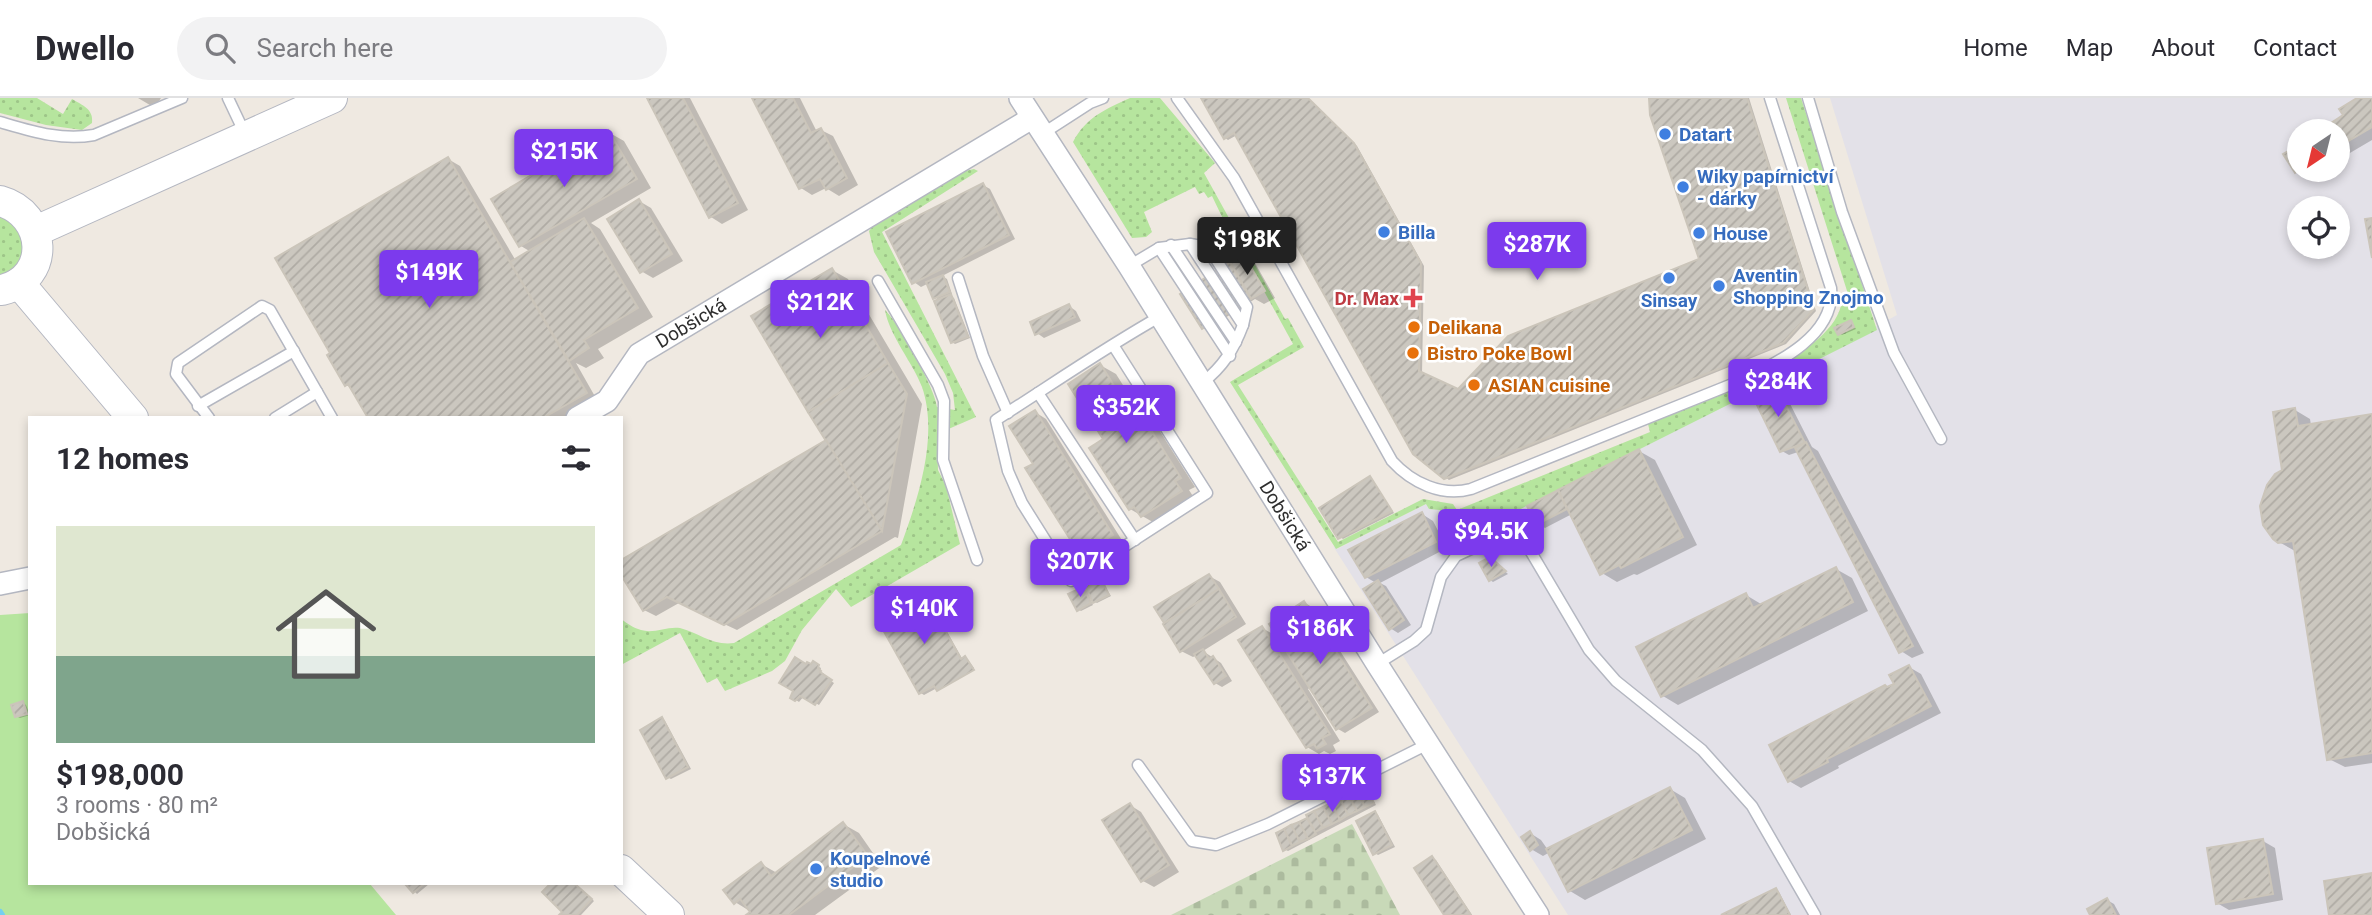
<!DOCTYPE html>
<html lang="en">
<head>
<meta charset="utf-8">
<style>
	body { margin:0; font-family:Roboto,sans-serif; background:#f2f2f3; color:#2b2b33; height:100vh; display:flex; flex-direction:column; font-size:26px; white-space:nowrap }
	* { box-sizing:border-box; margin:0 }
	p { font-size:23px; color:#7c7c81 }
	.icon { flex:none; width:38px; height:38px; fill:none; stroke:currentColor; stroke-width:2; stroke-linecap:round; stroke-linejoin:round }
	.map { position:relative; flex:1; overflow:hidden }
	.drawer { position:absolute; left:28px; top:318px; width:595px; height:469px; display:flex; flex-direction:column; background:#fff; border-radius:0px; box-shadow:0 4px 10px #0003 }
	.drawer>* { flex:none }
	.needle { width:46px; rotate:215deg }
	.tools { position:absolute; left:2287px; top:21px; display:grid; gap:14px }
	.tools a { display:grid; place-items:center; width:63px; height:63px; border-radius:50%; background:#fff; box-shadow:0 4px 10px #0003; font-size:35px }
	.price { position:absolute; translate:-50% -60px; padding:0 16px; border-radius:7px; background:#7c3aed; color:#fff; font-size:23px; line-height:46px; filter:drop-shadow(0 2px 4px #0008) }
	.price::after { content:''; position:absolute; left:50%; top:42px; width:21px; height:16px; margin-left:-10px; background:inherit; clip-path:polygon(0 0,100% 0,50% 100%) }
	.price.on { background:#222; color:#fff }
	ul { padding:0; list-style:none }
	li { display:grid; align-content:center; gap:14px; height:371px; padding:0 28px }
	li span { display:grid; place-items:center; height:217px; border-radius:0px; color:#555 }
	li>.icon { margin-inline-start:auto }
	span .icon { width:126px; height:126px; fill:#fffc; stroke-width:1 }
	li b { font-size:30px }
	h2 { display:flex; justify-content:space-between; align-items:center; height:84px; padding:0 28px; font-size:30px }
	header { display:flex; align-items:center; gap:42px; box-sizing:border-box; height:98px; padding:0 35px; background:#fff; border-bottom:2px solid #e1e1e2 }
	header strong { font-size:33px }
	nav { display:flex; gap:38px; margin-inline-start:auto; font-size:24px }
	.search { width:490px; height:63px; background:#f2f2f3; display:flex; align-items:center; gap:18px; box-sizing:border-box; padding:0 24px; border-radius:38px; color:#7c7c81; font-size:26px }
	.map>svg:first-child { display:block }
	.industrial { fill:#e3e1e8; fill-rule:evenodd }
	.grass { fill:url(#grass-dots) }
	.cemetery { fill:url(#cemetery-stones) }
	.park { fill:#b6e59e }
	.shadow { fill:#0003 }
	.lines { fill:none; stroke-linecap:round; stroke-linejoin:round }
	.stream { stroke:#75cff0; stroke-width:6 }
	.building { fill:url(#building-hatch); stroke:#cbc5ba; stroke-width:2 }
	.lane-casing { stroke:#b4b7c1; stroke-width:13 }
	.street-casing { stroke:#b4b7c1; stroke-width:24 }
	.secondary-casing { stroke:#b4b7c1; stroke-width:32 }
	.lane { stroke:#fff; stroke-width:10 }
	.street { stroke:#fff; stroke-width:21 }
	.secondary { stroke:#fff; stroke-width:30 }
	.shop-dot { fill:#3f7fe0; stroke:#fff; stroke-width:2.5 }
	.health-dot { fill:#e0444e; stroke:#fff; stroke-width:2.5 }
	.food-dot { fill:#e8710a; stroke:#fff; stroke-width:2.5 }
	.labels { text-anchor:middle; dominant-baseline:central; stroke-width:5; stroke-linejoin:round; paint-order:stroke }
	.shop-label { font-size:19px; font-weight:bold; fill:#366cbe; stroke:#fff; text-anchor:start }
	.health-label { font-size:19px; font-weight:bold; fill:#be3a42; stroke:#fff; text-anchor:end }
	.street-label { font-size:19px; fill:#2e2e2e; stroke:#fff }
	.food-label { font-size:19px; font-weight:bold; fill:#c56008; stroke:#fff; text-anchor:start }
</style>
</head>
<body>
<header>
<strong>Dwello</strong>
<div class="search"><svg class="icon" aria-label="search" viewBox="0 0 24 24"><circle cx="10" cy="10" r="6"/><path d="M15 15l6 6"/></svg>Search here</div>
<nav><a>Home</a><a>Map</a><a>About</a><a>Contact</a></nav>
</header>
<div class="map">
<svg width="2372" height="817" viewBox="0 0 2372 817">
	<defs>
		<pattern id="grass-dots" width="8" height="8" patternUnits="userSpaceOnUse" patternTransform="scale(1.75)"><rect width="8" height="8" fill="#b6e59e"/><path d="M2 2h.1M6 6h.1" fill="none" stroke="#9dc588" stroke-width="1.8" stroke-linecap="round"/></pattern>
		<pattern id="cemetery-stones" width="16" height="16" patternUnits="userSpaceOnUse" patternTransform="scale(1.75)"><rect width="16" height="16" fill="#c8d9b8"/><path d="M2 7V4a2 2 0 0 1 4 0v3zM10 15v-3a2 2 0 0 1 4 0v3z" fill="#acbb9e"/></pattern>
		<pattern id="building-hatch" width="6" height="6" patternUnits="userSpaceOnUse" patternTransform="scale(1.75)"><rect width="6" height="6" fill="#cbc7bf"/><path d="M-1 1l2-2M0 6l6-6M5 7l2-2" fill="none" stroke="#afaba4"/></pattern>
	</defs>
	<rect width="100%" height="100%" fill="#efe9e1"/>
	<path class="industrial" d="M 1830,0 L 2372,0 L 2372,817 L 1568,817 L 1333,448 L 1337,451 L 1426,406 L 1440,412 L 1455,442 L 1876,232 L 1875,229 L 1897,217 ZM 2300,33 L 2338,33 L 2338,72 L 2300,72 ZM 2300,110 L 2338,110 L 2338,149 L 2300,149 Z"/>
	<g class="grass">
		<path d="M 0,0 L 37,0 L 63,16 L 72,1 C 82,7 94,11 92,25 L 82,32 L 46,27 L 0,15 Z"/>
		<path d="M 1130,0 L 1160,0 L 1215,65 L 1204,75 L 1285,221 L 1288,220 L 1304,249 L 1238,287 L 1338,444 L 1423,401 L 1453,406 L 1457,412 L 1650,334 L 1648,326 C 1693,308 1843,257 1842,199 L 1848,196 L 1786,0 L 1801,0 L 1877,232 L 1467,438 L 1455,442 L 1440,412 L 1429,411 L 1426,406 L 1336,451 L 1230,284 L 1293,246 L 1242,153 L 1225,161 L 1224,159 L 1238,152 L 1212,98 L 1208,100 L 1204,94 L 1199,96 L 1195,89 L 1144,114 L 1152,134 L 1146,139 L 1132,140 L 1073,44 C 1086,19 1106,11 1130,0 Z"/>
		<path d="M 974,71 L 978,73 L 882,134 L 976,319 L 937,336 L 938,372 L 946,388 L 960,446 L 851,509 L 836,491 L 802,532 L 785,563 L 772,573 L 725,593 L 717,580 L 707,585 L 680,535 L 621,567 L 621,521 C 627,525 633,530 641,532 C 654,536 667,528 680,530 C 699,535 713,548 734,545 L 901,447 C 918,401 939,338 922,289 C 913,265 889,237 885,212 C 898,224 936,292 937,309 L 955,312 L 953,295 L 945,276 L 874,154 L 869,133 L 873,128 L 965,73 Z"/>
		<polygon points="0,115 4,116 25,142 22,165 0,182"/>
	</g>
	<polygon class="cemetery" points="1352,726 1400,817 1171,817"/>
	<polygon class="park" points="30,515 30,786 370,786 396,817 0,817 0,517"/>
	<g class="shadow">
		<polygon points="138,0 161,0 155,10"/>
		<polygon points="649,0 690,0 748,112 722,126 711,119"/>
		<polygon points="755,0 800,0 817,34 821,32 833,38 858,87 839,98 826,90 812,97 801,90"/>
		<polygon points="1203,0 1308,0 1357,48 1424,168 1422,276 1458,293 1701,162 1650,0 1749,0 1816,213 1786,246 1449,382 1445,379 1237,37 1228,42 1225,40"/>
		<polygon points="2361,0 2372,0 2372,42 2338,62 2338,33 2322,33 2346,18"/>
		<polygon points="608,34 624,43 651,90 591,125 600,131 653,219 598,251 604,260 586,270 576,265 597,302 565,320 370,320 352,290 346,287 448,61 460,68 516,163 531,154 521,148 493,101"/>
		<polygon points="2300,72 2322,72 2308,80 2296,73"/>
		<polygon points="983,87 990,91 1015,141 942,178 947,181 952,196 949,197 954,200 970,240 955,246 952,244 940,203 935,199 929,185 921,189 914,184"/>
		<polygon points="639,103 651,110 683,163 653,180 641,173"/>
		<polygon points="1243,158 1255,165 1275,200 1264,206 1255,201 1206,232 1203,230"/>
		<polygon points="832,172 848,181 922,306 898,440 895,439 737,532 679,505 656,518 644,512 832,348"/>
		<polygon points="1069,208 1076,213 1081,223 1044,240 1037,235"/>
		<polygon points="1851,224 1856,231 1842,237 1839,235"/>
		<polygon points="1100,267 1116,276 1143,319 1156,327 1195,389 1189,392 1196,403 1158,427 1130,411 1105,341"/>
		<polygon points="1775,288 1783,292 1812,349 1818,353 1924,555 1912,560 1901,553 1798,354 1789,357 1782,353"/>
		<polygon points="2295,312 2310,321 2311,327 2372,318 2372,665 2345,669 2329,661 2295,453 2279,444 2284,373"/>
		<polygon points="1035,314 1046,321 1123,444 1093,463 1081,456"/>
		<polygon points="1639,353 1655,362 1697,447 1637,477 1634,476 1617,484 1602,475 1572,416 1545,430 1537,425 1529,409"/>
		<polygon points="1370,380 1394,415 1343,441 1340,439"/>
		<polygon points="1422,416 1433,423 1447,450 1380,485 1386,488 1411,527 1398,535 1390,530 1376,485 1366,479"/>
		<polygon points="1493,463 1508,476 1493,484 1490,482"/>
		<polygon points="1836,471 1852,480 1868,513 1678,607 1663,598 1746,497 1761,506"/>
		<polygon points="1209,478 1220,484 1246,526 1203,553 1221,565 1232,583 1222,589 1215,585 1197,557 1193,559 1181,553 1157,510"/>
		<polygon points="1101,482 1111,498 1097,505 1090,501 1093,507 1081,513 1078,511 1083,491 1090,495"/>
		<polygon points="930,497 941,513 937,516 963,562 968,562 974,570 924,597 921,595"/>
		<polygon points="1305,505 1312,509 1379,614 1345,635 1338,631 1311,589 1308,591 1340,643 1333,647 1336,653 1330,656 1324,653 1319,656 1307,649 1262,530 1280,540"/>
		<polygon points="813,566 821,570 820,573 824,576 823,578 834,585 819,607 804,598 799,604 793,600"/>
		<polygon points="1909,569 1921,576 1941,615 1838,668 1839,670 1801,690 1789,683 1888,591 1896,587"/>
		<polygon points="23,605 26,607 30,617 20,620 16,618"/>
		<polygon points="662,621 665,623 691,671 671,681 667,679"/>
		<polygon points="1365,690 1376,707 1288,753 1284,751 1278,736"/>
		<polygon points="1670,691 1685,700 1706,741 1585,802 1570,793 1550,754 1543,758 1531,751 1530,735 1541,742 1548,752"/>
		<polygon points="1130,707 1141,714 1179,774 1154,789 1143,783"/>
		<polygon points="1375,715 1378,717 1395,749 1378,757 1375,755"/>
		<polygon points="843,726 859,735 882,768 815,817 750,817 753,815 735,804 761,766 777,775"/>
		<polygon points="2263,743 2275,750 2283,802 2229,812 2217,805"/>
		<polygon points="1432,760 1436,762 1472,817 1446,817 1416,770"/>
		<polygon points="407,786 429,786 417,796"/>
		<polygon points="552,786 576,786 594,803 581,817 562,817 565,814 544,794"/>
		<polygon points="1776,792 1779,794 1791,817 1725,817"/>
		<polygon points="2107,802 2114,806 2120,817 2092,817 2089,812"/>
	</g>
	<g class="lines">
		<polyline class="stream" points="0,814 2,817"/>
	</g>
	<g class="building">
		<polygon points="647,0 683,0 738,105 709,120"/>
		<polygon points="752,0 793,0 811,35 821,30 847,80 826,92 820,81 799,91"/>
		<polygon points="1201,0 1308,0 1354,45 1421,165 1419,273 1458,291 1508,238 1699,161 1650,17 1649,0 1747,0 1814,211 1783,245 1444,381 1413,356 1234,35 1224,41"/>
		<polygon points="2357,0 2372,0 2372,29 2338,49 2338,33 2319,33 2343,17 2339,11"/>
		<polygon points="608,32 637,81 519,149 491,101"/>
		<polygon points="2300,46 2300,72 2295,75 2283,56"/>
		<polygon points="448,59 587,295 543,320 368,320 348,286 345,288 327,257 330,255 275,160"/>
		<polygon points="983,85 1009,137 912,186 886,134"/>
		<polygon points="639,101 672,156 640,175 607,121"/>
		<polygon points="584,120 638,210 584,242 589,250 569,263 510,164"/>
		<polygon points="2372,120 2372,160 2365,121"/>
		<polygon points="1243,156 1265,193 1251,201 1230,164"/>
		<polygon points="1230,164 1251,201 1202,231 1180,196"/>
		<polygon points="832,170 888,265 808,314 751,218"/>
		<polygon points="943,177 950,194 933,201 926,184"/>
		<polygon points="951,196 968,239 951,245 934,203"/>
		<polygon points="1069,206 1075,219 1035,237 1030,224"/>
		<polygon points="1851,222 1854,229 1838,237 1834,230"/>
		<polygon points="888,265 907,296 882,433 808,314"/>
		<polygon points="1100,265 1134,320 1141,316 1181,380 1175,383 1182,393 1141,419 1134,409 1129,412 1089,350 1103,341 1068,286"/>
		<polygon points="1775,286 1805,345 1780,354 1752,297"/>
		<polygon points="2295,310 2298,328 2372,316 2372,655 2327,662 2293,443 2278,445 2273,441 2263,427 2260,408 2267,387 2275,376 2282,372 2273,314"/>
		<polygon points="1035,312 1113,437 1080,457 1025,370 1033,366 1009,328"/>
		<polygon points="826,342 882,433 724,527 667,499 643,513 621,477 621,462"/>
		<polygon points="1806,344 1913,548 1899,555 1795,350"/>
		<polygon points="1639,351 1683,439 1621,470 1619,467 1600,477 1558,392"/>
		<polygon points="1370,378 1392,413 1338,441 1319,410"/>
		<polygon points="1558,392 1567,411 1536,427 1527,408"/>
		<polygon points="1422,414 1436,444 1365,480 1348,452"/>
		<polygon points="1490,459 1506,473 1489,483 1479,465"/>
		<polygon points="1836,469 1853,504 1661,599 1636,549 1746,495 1753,510"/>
		<polygon points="1209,476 1219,491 1164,525 1154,509"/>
		<polygon points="1101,480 1109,497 1093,505 1085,488"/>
		<polygon points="1378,482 1404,522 1389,532 1363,491"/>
		<polygon points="1083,489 1091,505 1077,513 1068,496"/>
		<polygon points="1219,491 1236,519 1180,554 1163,526"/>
		<polygon points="930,495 939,512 935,514 961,561 965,558 974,572 937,593 934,588 919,596 878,523"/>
		<polygon points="1304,503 1372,610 1336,632 1269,526"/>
		<polygon points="1262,528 1330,636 1322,640 1326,646 1317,651 1314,646 1306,650 1238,542"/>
		<polygon points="1203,551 1209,561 1213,558 1226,578 1214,586 1194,556"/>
		<polygon points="795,559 806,566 807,564 811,566 813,563 819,567 818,570 821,573 820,574 832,582 815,607 800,598 795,603 790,600 793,593 779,585"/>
		<polygon points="1909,567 1931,608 1827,661 1828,664 1788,684 1769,647 1885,587 1887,589 1894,586 1889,577"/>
		<polygon points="23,603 27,616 15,619 11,607"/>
		<polygon points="662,619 688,669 666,681 640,632"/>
		<polygon points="1365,688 1374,705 1365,709 1356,692"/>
		<polygon points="1670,689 1692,732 1568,794 1546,751"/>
		<polygon points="1356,692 1365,709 1357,713 1348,697"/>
		<polygon points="1348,697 1357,713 1348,717 1340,701"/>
		<polygon points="1340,701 1348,717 1340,722 1331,705"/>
		<polygon points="1130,705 1169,767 1141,784 1102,722"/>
		<polygon points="1331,705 1340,722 1332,726 1323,709"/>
		<polygon points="1323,709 1332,726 1323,730 1314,713"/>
		<polygon points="1314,713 1323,730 1315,734 1306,717"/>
		<polygon points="1375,713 1392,747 1373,757 1356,723"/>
		<polygon points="1307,720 1316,736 1308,741 1299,724"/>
		<polygon points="843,724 868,758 789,817 746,817 750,814 740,801 734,806 723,792 761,764 771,778"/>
		<polygon points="1299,724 1308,741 1300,744 1291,727"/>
		<polygon points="1291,727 1300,744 1292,748 1284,731"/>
		<polygon points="1284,731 1292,748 1283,753 1276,735"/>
		<polygon points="1530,733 1538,747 1530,753 1521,739"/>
		<polygon points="2263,741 2273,796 2216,806 2207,750"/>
		<polygon points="1432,758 1471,817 1444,817 1414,770"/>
		<polygon points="2372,775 2372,817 2329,817 2324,783"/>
		<polygon points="405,786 424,786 413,795"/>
		<polygon points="550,786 575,786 592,801 577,817 559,817 562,814 542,794"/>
		<polygon points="1776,790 1790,817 1721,817"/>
		<polygon points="2107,800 2116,817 2090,817 2087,811"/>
	</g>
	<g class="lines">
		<defs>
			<g id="lane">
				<polyline points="228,0 246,38"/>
				<path d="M 1177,0 L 1234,80 L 1392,363 C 1412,385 1442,399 1471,391 L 1740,283 C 1775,266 1836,238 1831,190 L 1770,0"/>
				<polyline points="1808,0 1842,114 1894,255 1941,341"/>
				<path d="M 0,24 C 31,33 61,43 94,37 L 182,0"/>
				<polyline points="1042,36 1090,5 1103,0"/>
				<polyline points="1190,146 1208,149 1247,209 1243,227"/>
				<polyline points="1171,147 1236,244"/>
				<polyline points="1159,150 1230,258"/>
				<path d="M 1129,168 L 1159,150 L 1190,146 L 1243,227 C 1234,251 1223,269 1202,285"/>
				<polyline points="958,180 983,258 1008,315"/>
				<polyline points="878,183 938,287 944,303 943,362 977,462"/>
				<path d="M 1113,247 L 1207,395 L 1071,483 L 1022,405 L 1008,373 L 996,322 C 1051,287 1104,250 1161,218"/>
				<polyline points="1038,295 1135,442"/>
				<polyline points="198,308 294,253"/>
				<polyline points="209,320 176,276 178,265 262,208 270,212 332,320"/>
				<polyline points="275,320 317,294"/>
				<polyline points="1377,566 1414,543 1426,532 1441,479 1456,458 1503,436 1516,438 1528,449 1589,552 1616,583 1702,652 1752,708 1815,817"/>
				<polyline points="1138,667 1192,743 1216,747 1268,726 1428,646"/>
			</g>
			<g id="street">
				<polyline points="1020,0 1129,168 1377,566 1538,817"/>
				<polyline points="577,320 607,303 639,256 1032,20"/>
				<polyline points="0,486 30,480"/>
			</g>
			<g id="secondary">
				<path d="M 0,103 C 47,116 52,180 2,192"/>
				<polyline points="36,133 332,0"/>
				<polyline points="19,185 133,320"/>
				<polyline points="621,772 669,817"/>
			</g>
		</defs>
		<use href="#lane" class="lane-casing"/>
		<use href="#street" class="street-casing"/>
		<use href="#secondary" class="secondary-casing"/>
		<use href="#lane" class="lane"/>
		<use href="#street" class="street"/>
		<use href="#secondary" class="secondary"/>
	</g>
	<g class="shop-dot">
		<circle cx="1665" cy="36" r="7"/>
		<circle cx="1683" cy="89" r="7"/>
		<circle cx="1384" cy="134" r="7"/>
		<circle cx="1699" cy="135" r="7"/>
		<circle cx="1669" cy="180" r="7"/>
		<circle cx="1719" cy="188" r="7"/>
		<circle cx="816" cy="771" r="7"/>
	</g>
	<path class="health-dot" d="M1409.5 189.5h7v7h7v7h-7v7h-7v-7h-7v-7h7z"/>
	<g class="food-dot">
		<circle cx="1414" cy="229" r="7"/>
		<circle cx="1413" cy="255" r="7"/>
		<circle cx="1474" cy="287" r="7"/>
	</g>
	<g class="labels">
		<g class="shop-label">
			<text x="1679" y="36">Datart</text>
			<text x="1697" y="78">Wiky papírnictví<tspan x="1697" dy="22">- dárky</tspan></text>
			<text x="1398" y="134">Billa</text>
			<text x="1713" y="135">House</text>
			<text x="1733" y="177">Aventin<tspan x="1733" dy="22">Shopping Znojmo</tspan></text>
			<text x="1669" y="202" text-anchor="middle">Sinsay</text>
			<text x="830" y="760">Koupelnové<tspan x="830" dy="22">studio</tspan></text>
		</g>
		<g class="health-label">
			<text x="1399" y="200">Dr. Max</text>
		</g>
		<g class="street-label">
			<text transform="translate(691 225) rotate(-31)">Dobšická</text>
			<text transform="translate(1285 418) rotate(58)">Dobšická</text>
		</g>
		<g class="food-label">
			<text x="1428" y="229">Delikana</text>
			<text x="1427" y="255">Bistro Poke Bowl</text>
			<text x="1488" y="287">ASIAN cuisine</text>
		</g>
	</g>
</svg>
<div class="tools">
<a><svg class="needle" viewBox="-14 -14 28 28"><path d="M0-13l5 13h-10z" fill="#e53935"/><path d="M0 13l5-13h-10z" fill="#7c7c81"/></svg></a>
<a><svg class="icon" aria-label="locate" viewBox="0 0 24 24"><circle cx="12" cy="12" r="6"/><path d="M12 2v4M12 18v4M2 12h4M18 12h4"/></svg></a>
</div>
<b class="price" style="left:564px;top:91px">$215K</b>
<b class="price on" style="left:1247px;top:179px">$198K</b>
<b class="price" style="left:1537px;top:184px">$287K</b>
<b class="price" style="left:429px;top:212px">$149K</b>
<b class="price" style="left:820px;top:242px">$212K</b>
<b class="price" style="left:1778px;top:321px">$284K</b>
<b class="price" style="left:1126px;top:347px">$352K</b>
<b class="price" style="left:1491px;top:471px">$94.5K</b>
<b class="price" style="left:1080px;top:501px">$207K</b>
<b class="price" style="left:924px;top:548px">$140K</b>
<b class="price" style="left:1320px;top:568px">$186K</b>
<b class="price" style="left:1332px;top:716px">$137K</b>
<section class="drawer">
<h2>12 homes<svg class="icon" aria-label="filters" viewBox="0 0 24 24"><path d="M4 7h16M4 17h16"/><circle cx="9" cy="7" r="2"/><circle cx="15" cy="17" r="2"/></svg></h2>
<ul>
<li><span style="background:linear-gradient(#dfe7d0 60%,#7fa58c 0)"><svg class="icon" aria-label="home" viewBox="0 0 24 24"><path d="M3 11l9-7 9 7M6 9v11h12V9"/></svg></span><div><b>$198,000</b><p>3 rooms · 80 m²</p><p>Dobšická</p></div></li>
</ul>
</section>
</div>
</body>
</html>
